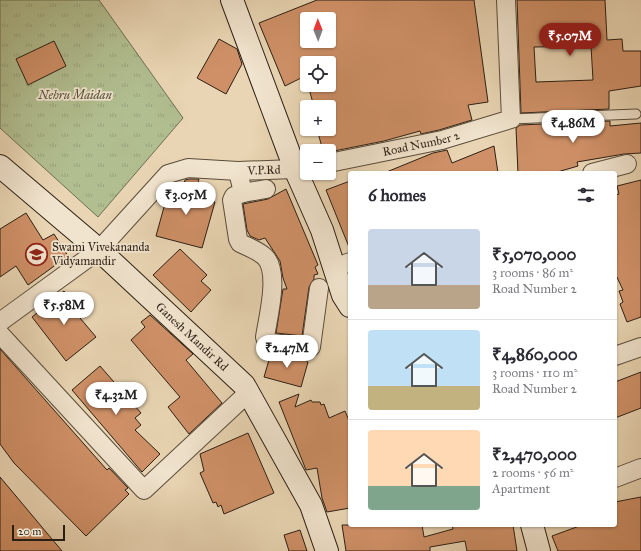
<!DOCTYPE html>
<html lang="en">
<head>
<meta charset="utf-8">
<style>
	body { margin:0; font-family:"IM FELL Great Primer",serif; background:#f2f2f3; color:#2b2b33; height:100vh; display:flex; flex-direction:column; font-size:15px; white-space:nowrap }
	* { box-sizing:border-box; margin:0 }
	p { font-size:13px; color:#7c7c81 }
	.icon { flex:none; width:22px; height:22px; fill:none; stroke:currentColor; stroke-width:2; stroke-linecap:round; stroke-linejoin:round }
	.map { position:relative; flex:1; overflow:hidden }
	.panel { position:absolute; left:348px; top:171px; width:269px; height:356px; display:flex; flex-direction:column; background:#fff; border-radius:4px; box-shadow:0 1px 3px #0004 }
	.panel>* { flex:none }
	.needle { width:26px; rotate:359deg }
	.buttons { position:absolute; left:300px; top:12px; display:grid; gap:8px }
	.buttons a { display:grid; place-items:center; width:36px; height:36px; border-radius:4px; background:#fff; box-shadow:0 1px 3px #0004; font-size:20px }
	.scale { position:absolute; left:12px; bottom:10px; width:53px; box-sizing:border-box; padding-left:4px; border:2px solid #2b1f14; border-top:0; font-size:11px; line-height:14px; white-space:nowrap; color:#2b1f14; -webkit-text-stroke:3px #f1e4ce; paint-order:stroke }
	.price { position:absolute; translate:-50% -34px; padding:0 9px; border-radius:14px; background:#fff; color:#222; font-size:13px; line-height:26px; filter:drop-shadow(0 1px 2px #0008) }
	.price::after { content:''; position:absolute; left:50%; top:24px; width:12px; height:9px; margin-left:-6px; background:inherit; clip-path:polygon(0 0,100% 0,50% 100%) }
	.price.on { background:#8f2418; color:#fff }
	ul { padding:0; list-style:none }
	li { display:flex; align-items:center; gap:12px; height:100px; padding:0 20px }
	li+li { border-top:1px solid #e1e1e2 }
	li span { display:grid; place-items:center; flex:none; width:112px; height:80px; border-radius:4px; color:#555 }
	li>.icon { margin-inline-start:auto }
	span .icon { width:48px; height:48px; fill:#fffc; stroke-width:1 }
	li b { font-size:17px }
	h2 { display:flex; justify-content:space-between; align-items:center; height:48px; padding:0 20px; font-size:17px }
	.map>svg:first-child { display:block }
	.grass { fill:url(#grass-tufts); stroke:#6e6e52 }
	.building { fill:#cf9067; stroke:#2b1f14; fill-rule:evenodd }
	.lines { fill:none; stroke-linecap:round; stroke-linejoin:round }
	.lane-casing { stroke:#5a4c3c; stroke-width:11 }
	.street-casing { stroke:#5a4c3c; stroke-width:20 }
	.secondary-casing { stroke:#2b1f14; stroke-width:24 }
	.lane { stroke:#f1e4ce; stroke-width:9 }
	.street { stroke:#f1e4ce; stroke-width:18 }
	.secondary { stroke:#f1e4ce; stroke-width:22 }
	.labels { text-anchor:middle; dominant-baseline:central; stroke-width:3.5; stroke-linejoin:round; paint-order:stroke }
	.park-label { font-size:12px; font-style:italic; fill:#534f39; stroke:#f1e4ce }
	.street-label { font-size:12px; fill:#2b1f14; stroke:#f1e4ce }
	.poi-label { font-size:12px; fill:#2b1f14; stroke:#f1e4ce; text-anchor:start }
</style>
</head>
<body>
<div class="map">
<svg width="641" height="551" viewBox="0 0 641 551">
	<defs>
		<pattern id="grass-tufts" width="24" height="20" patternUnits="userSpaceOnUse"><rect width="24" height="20" fill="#b1be90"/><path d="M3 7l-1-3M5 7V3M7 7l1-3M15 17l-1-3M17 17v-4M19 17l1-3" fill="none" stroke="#98a37b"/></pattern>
	</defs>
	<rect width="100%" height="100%" fill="#e9d5b3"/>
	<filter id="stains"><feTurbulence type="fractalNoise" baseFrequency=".005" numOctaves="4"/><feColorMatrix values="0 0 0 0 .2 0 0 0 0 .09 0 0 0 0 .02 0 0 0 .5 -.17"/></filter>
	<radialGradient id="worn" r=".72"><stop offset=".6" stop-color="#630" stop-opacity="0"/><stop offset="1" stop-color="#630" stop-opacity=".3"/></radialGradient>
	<polygon class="grass" points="0,0 99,0 183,118 98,217 0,128"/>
	<g class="building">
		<path d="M 317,0 L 474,0 L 488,102 L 468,105 L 472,120 L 439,130 L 421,134 L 420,131 L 384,141 L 329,152 L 323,151 L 317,129 L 329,129 L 329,107 L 314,107 L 308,85 L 329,85 L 329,63 L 307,63 L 307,83 L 305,76 L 285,86 L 259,23 ZM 307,19 L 329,19 L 329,41 L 307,41 Z"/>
		<path d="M 517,0 L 605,0 L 607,40 L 622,39 L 623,51 L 641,51 L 641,86 L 609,91 L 609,109 L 521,113 ZM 591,46 L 593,80 L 536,82 L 534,47 Z"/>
		<polygon points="219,39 237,49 242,64 226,94 197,78"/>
		<polygon points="54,41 66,66 28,85 16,59"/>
		<polygon points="610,121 610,126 641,123 641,153 624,154 577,162 578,166 554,173 518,173 516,128 520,125"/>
		<polygon points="494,146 498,173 384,173 433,153 447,150 452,163"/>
		<polygon points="189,179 199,179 194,196 215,202 202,248 156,236 169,189 182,192 185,180"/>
		<polygon points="641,180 641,317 627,322 620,304 623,302 619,291 623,290 615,273 615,195 619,194 617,186"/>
		<polygon points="350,181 350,247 349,247 326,190"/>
		<polygon points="286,189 318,265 315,267 318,274 314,275 314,279 309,287 302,336 276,333 283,289 287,289 283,278 280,261 265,238 259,240 250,236 247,230 243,204 268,199"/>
		<polygon points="26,213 43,240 54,234 68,256 28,285 16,266 0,277 0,229"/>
		<polygon points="180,249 207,275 201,281 211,290 191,312 153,275"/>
		<polygon points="64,291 83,315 80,318 96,337 66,361 32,317"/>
		<polygon points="150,315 193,354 186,360 222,403 189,434 168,407 180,397 131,340 145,327 141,322"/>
		<polygon points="0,349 107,470 109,468 128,488 125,490 129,494 86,536 14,463 0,444"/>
		<polygon points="271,353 307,358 307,362 308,362 301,387 264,377"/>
		<polygon points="100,366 141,413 135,418 141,425 135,430 160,454 142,472 72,390"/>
		<polygon points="641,372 641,408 615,418 615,382"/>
		<polygon points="299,394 295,407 311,400 312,402 320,402 321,405 324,404 329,418 345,411 350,423 350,508 327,512 322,498 317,468 306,470 279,402"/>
		<polygon points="248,433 274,493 224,514 221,505 218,507 216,502 213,503 200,473 204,471 200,454"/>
		<polygon points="0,477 62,551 0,551"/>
		<polygon points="641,497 641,551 558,551 552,536 582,525 615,525 615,502"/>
		<polygon points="342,525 422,525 424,537 453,529 452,525 513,525 517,551 467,551 465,541 430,547 430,551 346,551"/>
		<polygon points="300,530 307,551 289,551 284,535"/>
	</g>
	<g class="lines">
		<defs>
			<polyline id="lane" points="511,119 636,114"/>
			<g id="street">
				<path id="s1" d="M 329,163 L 442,140 L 511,119 L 506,0"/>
				<path d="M 238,171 L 243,193 L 234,196 L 232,200 L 238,239 L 240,243 C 248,247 259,251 265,257 C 280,272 268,317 265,337 L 267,342 L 308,348 L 311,347 L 319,288"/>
				<polyline points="592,173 627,164"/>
				<polyline points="243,193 266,189"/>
				<polyline points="334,268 350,262"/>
				<path id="s2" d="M 0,322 L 99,250 L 168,174 L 188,168 L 238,171 L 295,169 L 307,167"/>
				<polyline points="0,334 144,490 248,393"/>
				<polyline points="615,356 641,347"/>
				<polyline points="615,478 641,468"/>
			</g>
			<g id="secondary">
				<polyline points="232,0 295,169 322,230 343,295 350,306"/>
				<path id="s3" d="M 0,166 L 99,250 L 244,385 L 311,505 L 327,551"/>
				<polyline points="532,525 539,551"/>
			</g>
		</defs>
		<use href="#lane" class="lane-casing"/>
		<use href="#street" class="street-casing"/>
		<use href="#secondary" class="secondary-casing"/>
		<use href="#lane" class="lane"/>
		<use href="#street" class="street"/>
		<use href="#secondary" class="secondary"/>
	</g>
	<defs>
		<symbol id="school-ring" viewBox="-11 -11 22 22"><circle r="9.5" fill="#f1e4ce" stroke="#8f2418" stroke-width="1.5"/><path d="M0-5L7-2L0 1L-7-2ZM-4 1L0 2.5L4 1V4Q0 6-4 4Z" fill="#8f2418"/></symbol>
	</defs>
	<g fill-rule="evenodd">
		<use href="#school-ring" x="24" y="242" width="25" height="25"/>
	</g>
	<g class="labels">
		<g class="park-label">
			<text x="75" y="95">Nehru Maidan</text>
		</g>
		<g class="street-label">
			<text stroke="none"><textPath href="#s1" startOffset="94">Road Number 2</textPath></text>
			<text stroke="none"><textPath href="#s2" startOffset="322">V.P.Rd</textPath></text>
			<text stroke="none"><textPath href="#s3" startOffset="257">Ganesh Mandir Rd</textPath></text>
		</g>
		<g class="poi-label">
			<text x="52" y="247">Swami Vivekananda<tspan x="52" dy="14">Vidyamandir</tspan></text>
		</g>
	</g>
	<rect width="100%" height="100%" filter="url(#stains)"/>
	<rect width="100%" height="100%" fill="url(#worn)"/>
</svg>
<div class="buttons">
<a><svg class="needle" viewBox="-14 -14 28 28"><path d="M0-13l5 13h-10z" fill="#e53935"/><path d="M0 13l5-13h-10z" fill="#7c7c81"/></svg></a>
<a><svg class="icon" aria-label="locate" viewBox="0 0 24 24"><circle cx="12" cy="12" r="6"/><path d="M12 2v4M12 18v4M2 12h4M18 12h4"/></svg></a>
<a>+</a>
<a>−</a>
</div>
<div class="scale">20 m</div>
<b class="price on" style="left:570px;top:57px">₹5.07M</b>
<b class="price" style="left:573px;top:144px">₹4.86M</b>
<b class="price" style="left:186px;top:216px">₹3.05M</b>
<b class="price" style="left:64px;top:326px">₹5.58M</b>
<b class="price" style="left:287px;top:369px">₹2.47M</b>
<b class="price" style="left:116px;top:416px">₹4.32M</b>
<section class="panel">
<h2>6 homes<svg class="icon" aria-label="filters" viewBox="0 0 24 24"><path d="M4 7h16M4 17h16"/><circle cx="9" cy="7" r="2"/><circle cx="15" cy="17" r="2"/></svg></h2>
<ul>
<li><span style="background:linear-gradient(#c9d6e8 70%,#b9a48a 0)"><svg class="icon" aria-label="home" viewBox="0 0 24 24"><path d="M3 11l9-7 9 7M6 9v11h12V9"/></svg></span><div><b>₹5,070,000</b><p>3 rooms · 86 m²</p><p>Road Number 2</p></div></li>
<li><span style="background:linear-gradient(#bfe0f5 70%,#c2b280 0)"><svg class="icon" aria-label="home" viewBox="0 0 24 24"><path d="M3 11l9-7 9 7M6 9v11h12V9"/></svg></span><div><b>₹4,860,000</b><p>3 rooms · 110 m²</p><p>Road Number 2</p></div></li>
<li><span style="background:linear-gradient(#ffd9b3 70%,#7fa58c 0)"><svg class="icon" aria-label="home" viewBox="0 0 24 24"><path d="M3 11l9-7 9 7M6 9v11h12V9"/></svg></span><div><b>₹2,470,000</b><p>2 rooms · 56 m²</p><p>Apartment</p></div></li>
</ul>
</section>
</div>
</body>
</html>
